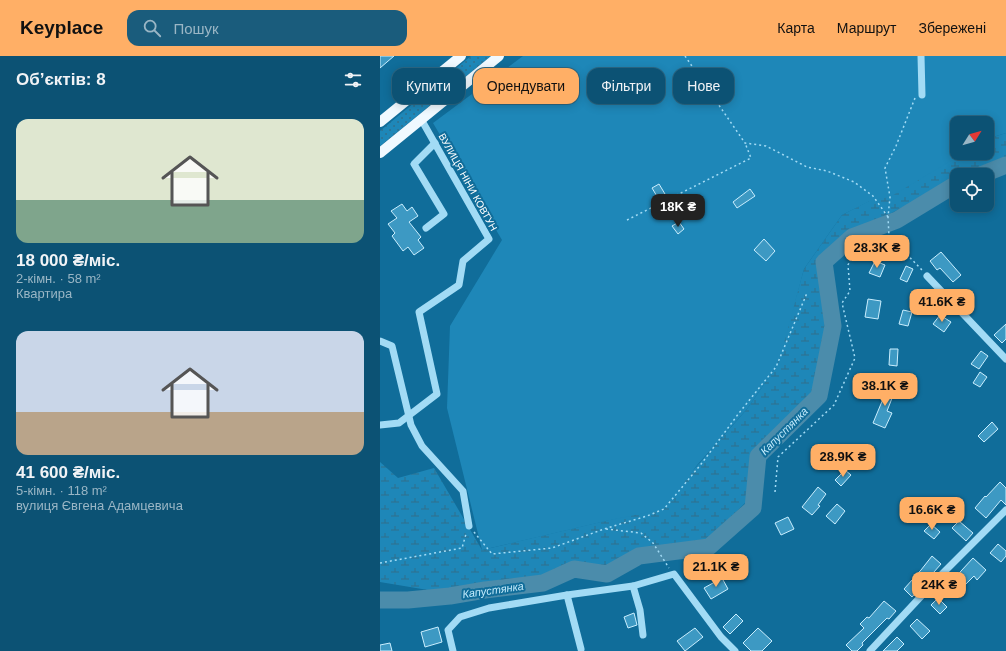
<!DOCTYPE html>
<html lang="uk">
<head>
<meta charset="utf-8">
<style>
	body { margin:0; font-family:Helvetica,sans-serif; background:#1a5c7c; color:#f1f3f6; height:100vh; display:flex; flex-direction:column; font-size:15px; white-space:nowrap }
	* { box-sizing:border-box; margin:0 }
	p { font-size:13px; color:#9ab6c5 }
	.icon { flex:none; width:22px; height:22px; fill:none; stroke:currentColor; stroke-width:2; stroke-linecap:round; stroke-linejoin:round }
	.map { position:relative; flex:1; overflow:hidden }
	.side { display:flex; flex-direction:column; background:#0c5274; width:380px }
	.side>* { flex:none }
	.top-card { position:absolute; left:12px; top:12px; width:380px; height:36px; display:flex; gap:8px }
	.needle { width:26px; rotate:53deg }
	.tools { position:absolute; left:570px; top:60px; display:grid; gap:8px }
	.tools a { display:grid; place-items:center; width:44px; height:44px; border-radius:8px; background:#0c5274; box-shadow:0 2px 10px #0003,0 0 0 1px #2c6986; font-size:20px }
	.price { position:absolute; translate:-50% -34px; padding:0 9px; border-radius:8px; background:#ffaf66; color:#111; font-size:13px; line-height:26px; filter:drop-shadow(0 1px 2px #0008) }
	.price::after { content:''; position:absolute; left:50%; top:24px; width:12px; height:9px; margin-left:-6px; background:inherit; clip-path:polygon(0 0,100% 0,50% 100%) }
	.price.current { background:#222; color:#fff }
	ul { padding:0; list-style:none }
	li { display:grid; align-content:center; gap:8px; height:212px; padding:0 16px }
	li span { display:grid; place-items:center; height:124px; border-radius:12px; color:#555 }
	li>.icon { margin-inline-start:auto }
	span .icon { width:72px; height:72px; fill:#fffc; stroke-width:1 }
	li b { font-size:17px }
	h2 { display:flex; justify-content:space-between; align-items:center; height:48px; padding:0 16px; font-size:17px }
	.pill { padding:0 14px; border-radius:12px; background:#0c5274; box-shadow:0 2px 10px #0003,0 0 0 1px #2c6986; font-size:14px; line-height:36px }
	.pill.current { background:#ffaf66; color:#111 }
	header { display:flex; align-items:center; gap:24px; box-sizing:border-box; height:56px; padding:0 20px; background:#ffaf66; color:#111 }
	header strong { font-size:19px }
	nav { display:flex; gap:22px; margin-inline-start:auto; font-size:14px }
	.search { width:280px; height:36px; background:#1a5c7c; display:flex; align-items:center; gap:10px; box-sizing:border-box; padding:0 14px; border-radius:12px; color:#9ab6c5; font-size:15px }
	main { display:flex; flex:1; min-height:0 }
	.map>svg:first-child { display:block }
	.grass { fill:url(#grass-dots) }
	.wetland { fill:url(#wetland-marsh) }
	.garden { fill:#1e87b8 }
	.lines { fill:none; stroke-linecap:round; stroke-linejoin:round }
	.river { stroke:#4b8cab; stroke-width:17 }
	.building { fill:#3d99c3; stroke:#caeefe }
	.path { stroke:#a2dbf5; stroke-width:1.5; stroke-dasharray:2 3; stroke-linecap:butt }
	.minor { stroke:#a2dbf5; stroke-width:7 }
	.major { stroke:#f0f9ff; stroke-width:10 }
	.labels { text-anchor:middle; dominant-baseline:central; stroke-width:4; stroke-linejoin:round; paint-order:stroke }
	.street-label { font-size:10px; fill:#fff; stroke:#106d9a }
	.water-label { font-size:11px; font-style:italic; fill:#c2ebfc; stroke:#106d9a }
</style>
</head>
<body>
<header>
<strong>Keyplace</strong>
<div class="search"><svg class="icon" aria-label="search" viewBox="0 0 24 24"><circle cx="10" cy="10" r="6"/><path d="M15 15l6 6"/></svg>Пошук</div>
<nav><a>Карта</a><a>Маршрут</a><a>Збережені</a></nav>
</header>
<main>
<section class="side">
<h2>Об’єктів: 8<svg class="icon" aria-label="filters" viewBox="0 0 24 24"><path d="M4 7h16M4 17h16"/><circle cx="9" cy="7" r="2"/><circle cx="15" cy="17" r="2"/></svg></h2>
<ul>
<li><span style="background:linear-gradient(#dfe7d0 65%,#7fa58c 0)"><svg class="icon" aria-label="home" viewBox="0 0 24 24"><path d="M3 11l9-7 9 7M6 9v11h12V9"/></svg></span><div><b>18 000 ₴/міс.</b><p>2-кімн. · 58 m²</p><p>Квартира</p></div></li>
<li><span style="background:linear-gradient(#c9d6e8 65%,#b9a48a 0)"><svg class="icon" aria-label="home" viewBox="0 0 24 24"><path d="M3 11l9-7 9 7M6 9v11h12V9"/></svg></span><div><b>41 600 ₴/міс.</b><p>5-кімн. · 118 m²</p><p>вулиця Євгена Адамцевича</p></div></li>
</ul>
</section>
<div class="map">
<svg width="626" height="595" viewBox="0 0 626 595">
	<defs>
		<pattern id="grass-dots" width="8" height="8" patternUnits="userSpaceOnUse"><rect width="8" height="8" fill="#1e87b8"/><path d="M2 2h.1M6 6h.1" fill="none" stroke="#306f8d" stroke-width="1.8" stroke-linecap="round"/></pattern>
		<pattern id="wetland-marsh" width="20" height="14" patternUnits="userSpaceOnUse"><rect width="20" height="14" fill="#1e87b8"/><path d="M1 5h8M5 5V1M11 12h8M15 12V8" fill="none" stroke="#306f8d"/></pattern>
	</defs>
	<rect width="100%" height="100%" fill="#106d9a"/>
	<polygon class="grass" points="91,0 111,0 0,90 0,75"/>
	<polygon class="wetland" points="626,77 626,102 586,119 577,119 577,123 494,166 469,175 438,201 446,265 437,331 372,400 366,446 327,485 259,493 225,512 193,505 159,522 123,523 66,537 0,526 0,406 18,422 54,412 102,494 280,452 367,353 396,311 424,213 462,159 581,97 607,97 607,83"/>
	<polygon class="garden" points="143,0 626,0 626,77 607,83 607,67 577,67 577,97 584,97 510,141 490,145 462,159 424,213 400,302 398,305 396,311 367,353 318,408 284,453 226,465 102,494 67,352 70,270 122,184 53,67"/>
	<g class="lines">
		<g class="river">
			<polyline points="601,119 626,109"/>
			<polyline points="0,544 28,544 70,540 105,534 163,527 194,513 227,518 259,500 329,491 373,452 378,400 439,340 453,270 444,206 472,181 517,164 573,130 577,128"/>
		</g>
	</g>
	<g class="building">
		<polygon points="0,0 14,0 0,12"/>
		<polygon points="279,128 285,138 278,142 272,132"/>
		<polygon points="370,133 375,140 357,152 353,146"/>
		<polygon points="22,148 27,155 32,151 38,160 29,166 41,181 38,184 44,192 34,199 28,191 23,195 12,180 15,177 8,168 17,162 11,155"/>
		<polygon points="299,166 304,173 298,178 292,170"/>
		<polygon points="384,183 395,195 386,205 374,194"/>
		<polygon points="561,196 581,219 573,226 560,212 557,214 550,205"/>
		<polygon points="495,205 505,209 500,221 489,217"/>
		<polygon points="526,210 533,213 527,226 520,223"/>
		<polygon points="488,243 501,245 498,263 485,261"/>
		<polygon points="523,254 532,256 528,270 519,268"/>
		<polygon points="560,259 571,266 564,276 553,268"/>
		<polygon points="626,268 626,283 622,287 614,279"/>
		<polygon points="510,293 518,293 517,310 509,309"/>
		<polygon points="601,295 608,300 599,313 591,308"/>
		<polygon points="600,316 607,321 600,331 593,327"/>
		<polygon points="507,328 516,332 507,355 512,357 505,372 493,367 503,343 501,342"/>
		<polygon points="612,366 618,373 604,386 598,380"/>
		<polygon points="481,392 488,398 477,410 470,404"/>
		<polygon points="465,414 471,419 461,430 455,424"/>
		<polygon points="620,426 626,432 626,449 621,444 606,462 595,452 605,440 606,441"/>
		<polygon points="438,431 446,438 438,449 440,450 432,459 422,451"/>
		<polygon points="457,448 465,455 455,468 446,460"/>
		<polygon points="408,461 414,473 401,479 395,467"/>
		<polygon points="579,465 593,477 586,485 572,472"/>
		<polygon points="551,468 560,476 554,483 544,475"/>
		<polygon points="618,488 626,495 626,500 621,506 610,497"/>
		<polygon points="552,500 561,508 532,541 524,533 541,514"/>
		<polygon points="593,502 606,514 597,524 594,520 579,535 570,527"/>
		<polygon points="342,522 348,533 331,543 324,532"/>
		<polygon points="558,542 567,551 560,558 551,549"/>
		<polygon points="504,545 516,555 509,563 507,562 482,587 483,589 477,595 472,595 466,589 484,572 480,568 487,561 489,562"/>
		<polygon points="254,557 257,569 248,572 244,561"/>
		<polygon points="356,558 363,565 350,578 343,571"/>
		<polygon points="537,563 550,575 542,583 530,570"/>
		<polygon points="58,571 62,586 45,591 41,576"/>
		<polygon points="315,572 323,581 305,595 297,585"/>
		<polygon points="378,572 392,585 382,595 371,595 363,587"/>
		<polygon points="517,581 524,588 517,595 503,595"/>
		<polygon points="10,587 12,595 0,595 0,589"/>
	</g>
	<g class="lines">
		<g class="path">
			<polyline points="305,0 365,87 386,90 427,111 447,115 474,126 493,140 508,161"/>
			<polyline points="535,42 516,90 505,112 510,141 508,161 509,180 542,214"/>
			<polyline points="247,164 371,102 365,87"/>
			<polyline points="395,436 398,401 454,349 475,302 462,247 470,235 468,209 474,196 492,183 509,180"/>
			<polyline points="226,473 261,477 273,487 289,512"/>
			<polyline points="94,476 112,498 172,492 224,473 267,460 284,453 322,407 359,357 396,311 427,237"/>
			<polyline points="0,507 82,492 86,478"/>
		</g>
		<g class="minor">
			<polyline points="541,0 542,39"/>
			<polyline points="46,172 64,158 34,108 55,87"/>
			<polyline points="547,220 626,303"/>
			<polyline points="0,285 12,290 31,369 42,390 83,435 89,470"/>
			<polyline points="0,369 19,367 57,338 39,256 79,229 83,205 109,183 41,63"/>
			<polyline points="253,530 260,554 263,579"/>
			<polyline points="187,539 201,593"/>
			<polyline points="73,595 68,574 80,561 109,552 187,539 253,530 294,518 341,581 355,595"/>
			<polyline points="490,595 560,520 626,454"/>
		</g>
		<g class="major">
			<polyline points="0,66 81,0"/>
			<polyline points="0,97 119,0"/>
		</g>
	</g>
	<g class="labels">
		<g class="street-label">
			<text transform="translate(88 126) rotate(61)">ВУЛИЦЯ НІНИ КОВТУН</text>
		</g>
		<g class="water-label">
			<text transform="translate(404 375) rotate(-45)">Капустянка</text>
			<text transform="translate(113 534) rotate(-8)">Капустянка</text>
		</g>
	</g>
</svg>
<div class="tools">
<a><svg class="needle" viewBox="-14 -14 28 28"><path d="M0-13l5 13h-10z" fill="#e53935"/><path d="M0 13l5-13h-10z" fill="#9ab6c5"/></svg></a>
<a><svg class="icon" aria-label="locate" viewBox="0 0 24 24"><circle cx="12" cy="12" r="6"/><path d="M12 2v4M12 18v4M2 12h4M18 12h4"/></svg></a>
</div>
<b class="price current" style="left:298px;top:172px">18K ₴</b>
<b class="price" style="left:497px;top:213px">28.3K ₴</b>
<b class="price" style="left:562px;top:267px">41.6K ₴</b>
<b class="price" style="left:505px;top:351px">38.1K ₴</b>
<b class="price" style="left:463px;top:422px">28.9K ₴</b>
<b class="price" style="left:552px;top:475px">16.6K ₴</b>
<b class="price" style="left:336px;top:532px">21.1K ₴</b>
<b class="price" style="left:559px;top:550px">24K ₴</b>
<div class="top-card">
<a class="pill">Купити</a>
<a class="pill current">Орендувати</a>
<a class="pill">Фільтри</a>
<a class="pill">Нове</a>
</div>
</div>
</main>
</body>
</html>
